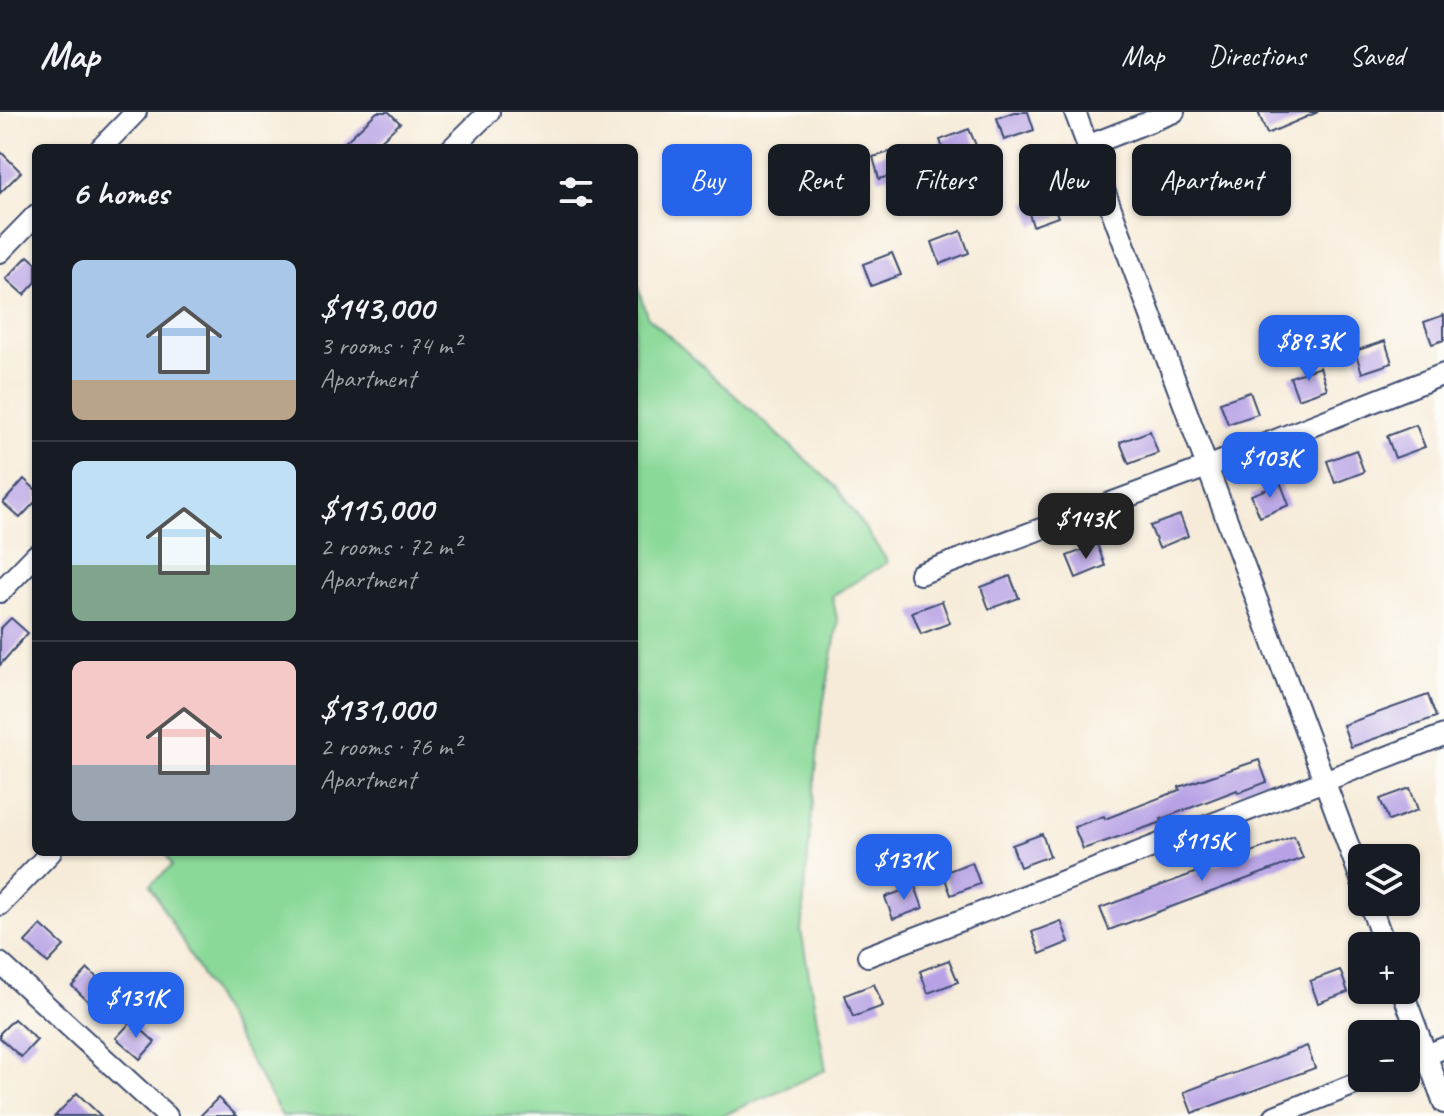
<!DOCTYPE html>
<html lang="en">
<head>
<meta charset="utf-8">
<style>
	body { margin:0; font-family:Caveat,sans-serif; background:#242831; color:#f1f3f6; height:100vh; display:flex; flex-direction:column; font-size:30px; white-space:nowrap }
	* { box-sizing:border-box; margin:0 }
	p { font-size:26px; color:#9ea1a6 }
	.icon { flex:none; width:44px; height:44px; fill:none; stroke:currentColor; stroke-width:2; stroke-linecap:round; stroke-linejoin:round }
	.map { position:relative; flex:1; overflow:hidden }
	.details { position:absolute; left:32px; top:32px; width:606px; height:712px; display:flex; flex-direction:column; background:#171b24; border-radius:12px; box-shadow:0 2px 6px #0004 }
	.details>* { flex:none }
	.banner { position:absolute; left:662px; top:32px; width:662px; height:72px; display:flex; gap:16px }
	.fabs { position:absolute; left:1348px; top:732px; display:grid; gap:16px }
	.fabs a { display:grid; place-items:center; width:72px; height:72px; border-radius:12px; background:#171b24; box-shadow:0 2px 6px #0004; font-size:40px }
	.price { position:absolute; translate:-50% -68px; padding:0 18px; border-radius:16px; background:#2563eb; color:#fff; font-size:26px; line-height:52px; filter:drop-shadow(0 2px 4px #0008) }
	.price::after { content:''; position:absolute; left:50%; top:48px; width:24px; height:18px; margin-left:-12px; background:inherit; clip-path:polygon(0 0,100% 0,50% 100%) }
	.price.current { background:#222; color:#fff }
	ul { padding:0; list-style:none }
	li { display:flex; align-items:center; gap:24px; height:200px; padding:0 40px }
	li+li { border-top:2px solid #363941 }
	li span { display:grid; place-items:center; flex:none; width:224px; height:160px; border-radius:12px; color:#555 }
	li>.icon { margin-inline-start:auto }
	span .icon { width:96px; height:96px; fill:#fffc; stroke-width:1 }
	li b { font-size:34px }
	h2 { display:flex; justify-content:space-between; align-items:center; height:96px; padding:0 40px; font-size:34px }
	.chip { padding:0 28px; border-radius:12px; background:#171b24; box-shadow:0 2px 6px #0004; font-size:28px; line-height:72px }
	.chip.current { background:#2563eb; color:#fff }
	header { display:flex; align-items:center; gap:48px; box-sizing:border-box; height:112px; padding:0 40px; background:#171b24; border-bottom:2px solid #363941 }
	header strong { font-size:38px }
	nav { display:flex; gap:44px; margin-inline-start:auto; font-size:28px }
	.map>svg:first-child { display:block }
	.green { fill:#8ad998; stroke:#52847b; stroke-width:2 }
	.building { fill:#b7a2e5 }
	.lines { fill:none; stroke-linecap:round; stroke-linejoin:round }
	.street-casing { stroke:#3c4b70; stroke-width:24 }
	.street { stroke:#fff; stroke-width:20 }
</style>
</head>
<body>
<header>
<strong>Map</strong>
<nav><a>Map</a><a>Directions</a><a>Saved</a></nav>
</header>
<div class="map">
<svg width="1444" height="1004" viewBox="0 0 1444 1004">
	<rect width="100%" height="100%" fill="#fdfcf7"/>
	<filter id="ink" filterUnits="userSpaceOnUse"><feTurbulence type="fractalNoise" baseFrequency=".0125" numOctaves="2"/><feDisplacementMap in="SourceGraphic" scale="16" xChannelSelector="R" yChannelSelector="G"/><feConvolveMatrix kernelMatrix="1 2 1 2 8 2 1 2 1" color-interpolation-filters="sRGB"/></filter>
	<filter id="wash" filterUnits="userSpaceOnUse"><feTurbulence type="fractalNoise" baseFrequency=".006" numOctaves="4" result="noise"/><feDisplacementMap in="SourceGraphic" scale="32" xChannelSelector="R" yChannelSelector="G"/><feGaussianBlur stdDeviation="1.8" result="paint"/><feColorMatrix in="noise" values="0 0 0 0 0 0 0 0 0 0 0 0 0 0 0 0 0 1.4 0 .05"/><feComposite in="paint" operator="in"/></filter>
	<g filter="url(#wash)">
		<rect width="100%" height="100%" fill="#f6ebd8"/>
		<polygon class="green" points="634,163 647,204 836,375 888,450 832,484 838,511 821,605 801,819 826,958 722,1004 282,1004 150,773 172,754 165,740 634,740"/>
		<g id="blocks">
			<g class="building">
				<polygon points="377,0 389,0 400,11 373,36 339,36"/>
				<polygon points="1014,0 1028,0 1034,18 1004,28 997,6"/>
				<polygon points="1258,0 1318,0 1267,22"/>
				<polygon points="969,17 978,38 948,50 940,28"/>
				<polygon points="903,36 910,58 879,67 873,45"/>
				<polygon points="0,39 21,60 0,81"/>
				<polygon points="1165,41 1173,63 1143,74 1135,53"/>
				<polygon points="1050,83 1058,105 1033,114 1026,92"/>
				<polygon points="961,119 969,141 940,152 932,130"/>
				<polygon points="892,141 901,163 871,174 863,152"/>
				<polygon points="28,144 36,151 36,170 24,183 6,167"/>
				<polygon points="1444,203 1444,228 1432,232 1424,210"/>
				<polygon points="1385,229 1392,251 1362,261 1355,239"/>
				<polygon points="1320,255 1327,277 1298,287 1290,265"/>
				<polygon points="1250,280 1258,302 1228,312 1220,290"/>
				<polygon points="1416,313 1425,335 1395,346 1387,324"/>
				<polygon points="1150,319 1158,341 1129,352 1120,330"/>
				<polygon points="1356,338 1364,360 1335,371 1327,349"/>
				<polygon points="24,367 36,378 36,389 20,406 3,391"/>
				<polygon points="1281,372 1289,393 1260,405 1251,383"/>
				<polygon points="1180,403 1188,424 1159,436 1150,414"/>
				<polygon points="1097,432 1105,454 1076,466 1067,444"/>
				<polygon points="1010,464 1019,486 989,497 981,475"/>
				<polygon points="942,489 950,511 921,522 912,500"/>
				<polygon points="11,506 28,521 0,553 0,517"/>
				<polygon points="1428,583 1436,605 1351,635 1343,613"/>
				<polygon points="1259,648 1267,670 1238,681 1237,678 1161,707 1162,710 1083,737 1074,715 1104,704 1105,707 1180,678 1179,675"/>
				<polygon points="1410,676 1418,698 1389,709 1380,687"/>
				<polygon points="1042,722 1050,744 1020,755 1012,733"/>
				<polygon points="1294,724 1303,746 1109,818 1100,796"/>
				<polygon points="972,750 980,772 951,783 943,761"/>
				<polygon points="915,774 923,796 893,807 885,785"/>
				<polygon points="1061,809 1069,830 1040,842 1032,820"/>
				<polygon points="41,813 64,834 48,851 25,830"/>
				<polygon points="949,848 958,870 928,881 920,859"/>
				<polygon points="88,857 111,879 95,896 72,874"/>
				<polygon points="1340,858 1348,880 1318,891 1310,869"/>
				<polygon points="874,872 883,894 853,905 845,883"/>
				<polygon points="14,907 37,928 21,945 0,926 0,921"/>
				<polygon points="132,909 155,930 140,947 116,926"/>
				<polygon points="1307,934 1315,956 1192,1001 1184,980"/>
				<polygon points="77,981 101,1004 55,1004"/>
				<polygon points="218,986 237,1004 200,1004"/>
			</g>
		</g>
	</g>
	<g filter="url(#ink)">
		<use href="#blocks" fill-opacity="0" stroke="#3c4b70" stroke-width="2"/>
		<g class="lines">
			<defs>
				<g id="street">
					<polyline points="1075,0 1362,770"/>
					<polyline points="1087,34 1174,0"/>
					<polyline points="101,36 136,0"/>
					<polyline points="452,36 489,0"/>
					<polyline points="0,140 36,103"/>
					<polyline points="920,462 1207,355 1444,262"/>
					<polyline points="0,480 36,443"/>
					<polyline points="1369,790 1385,834"/>
					<polyline points="0,793 51,740"/>
					<polyline points="868,844 1444,623"/>
					<polyline points="0,851 167,1004"/>
					<polyline points="1402,878 1444,991"/>
					<polyline points="1406,951 1444,936"/>
					<polyline points="1275,1004 1370,966"/>
				</g>
			</defs>
			<use href="#street" class="street-casing"/>
			<use href="#street" class="street"/>
		</g>
	</g>
</svg>
<div class="fabs">
<a><svg class="icon" aria-label="layers" viewBox="0 0 24 24"><path d="M12 4l9 5-9 5-9-5zM3 14l9 5 9-5"/></svg></a>
<a>+</a>
<a>−</a>
</div>
<b class="price" style="left:1309px;top:271px">$89.3K</b>
<b class="price" style="left:1270px;top:388px">$103K</b>
<b class="price current" style="left:1086px;top:449px">$143K</b>
<b class="price" style="left:1202px;top:771px">$115K</b>
<b class="price" style="left:904px;top:790px">$131K</b>
<b class="price" style="left:136px;top:928px">$131K</b>
<div class="banner">
<a class="chip current">Buy</a>
<a class="chip">Rent</a>
<a class="chip">Filters</a>
<a class="chip">New</a>
<a class="chip">Apartment</a>
</div>
<section class="details">
<h2>6 homes<svg class="icon" aria-label="filters" viewBox="0 0 24 24"><path d="M4 7h16M4 17h16"/><circle cx="9" cy="7" r="2"/><circle cx="15" cy="17" r="2"/></svg></h2>
<ul>
<li><span style="background:linear-gradient(#a9c7e8 75%,#b9a48a 0)"><svg class="icon" aria-label="home" viewBox="0 0 24 24"><path d="M3 11l9-7 9 7M6 9v11h12V9"/></svg></span><div><b>$143,000</b><p>3 rooms · 74 m²</p><p>Apartment</p></div></li>
<li><span style="background:linear-gradient(#bfe0f5 65%,#7fa58c 0)"><svg class="icon" aria-label="home" viewBox="0 0 24 24"><path d="M3 11l9-7 9 7M6 9v11h12V9"/></svg></span><div><b>$115,000</b><p>2 rooms · 72 m²</p><p>Apartment</p></div></li>
<li><span style="background:linear-gradient(#f6c9c9 65%,#9aa5b1 0)"><svg class="icon" aria-label="home" viewBox="0 0 24 24"><path d="M3 11l9-7 9 7M6 9v11h12V9"/></svg></span><div><b>$131,000</b><p>2 rooms · 76 m²</p><p>Apartment</p></div></li>
</ul>
</section>
</div>
</body>
</html>
